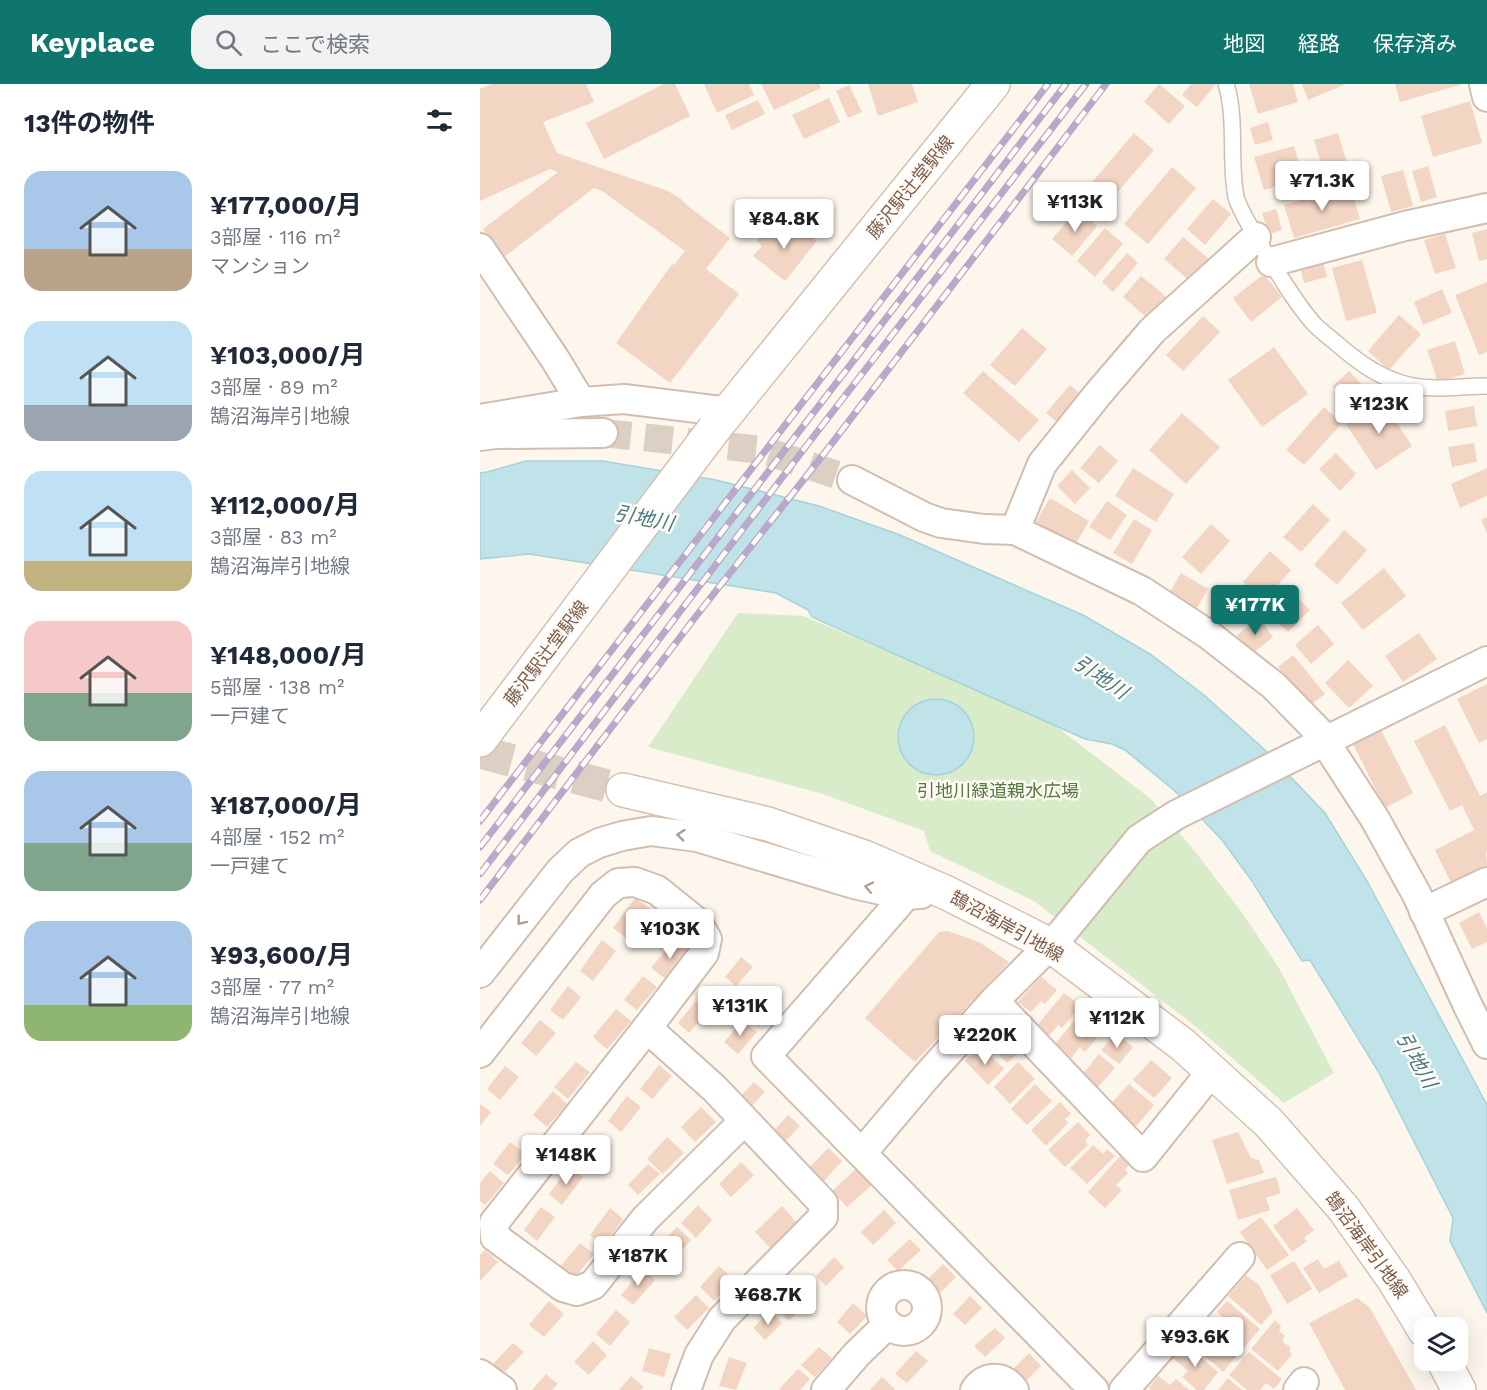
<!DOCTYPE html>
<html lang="ja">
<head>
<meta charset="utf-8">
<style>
	body { margin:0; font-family:"Work Sans","Noto Sans JP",sans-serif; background:#f2f2f3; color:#1f2937; height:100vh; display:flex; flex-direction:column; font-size:22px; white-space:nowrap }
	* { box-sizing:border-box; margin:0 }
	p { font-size:20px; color:#747a83 }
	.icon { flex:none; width:33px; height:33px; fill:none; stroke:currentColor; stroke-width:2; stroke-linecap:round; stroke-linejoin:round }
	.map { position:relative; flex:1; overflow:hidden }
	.details { display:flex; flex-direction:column; background:#fff; width:480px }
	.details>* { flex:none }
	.fabs { position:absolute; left:934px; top:1233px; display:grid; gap:12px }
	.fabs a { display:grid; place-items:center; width:54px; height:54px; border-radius:12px; background:#fff; box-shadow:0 6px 24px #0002; font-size:30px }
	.price { position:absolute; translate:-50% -51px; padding:0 14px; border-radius:6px; background:#fff; color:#222; font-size:20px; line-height:39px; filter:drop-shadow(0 2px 3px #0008) }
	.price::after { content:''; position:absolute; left:50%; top:36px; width:18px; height:14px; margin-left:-9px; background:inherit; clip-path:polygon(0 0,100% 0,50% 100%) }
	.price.current { background:#0f766e; color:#fff }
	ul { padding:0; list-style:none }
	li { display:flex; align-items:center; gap:18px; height:150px; padding:0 24px }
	li span { display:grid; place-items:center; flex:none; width:168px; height:120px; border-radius:18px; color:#555 }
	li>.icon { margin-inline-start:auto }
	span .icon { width:72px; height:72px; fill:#fffc; stroke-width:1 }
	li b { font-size:26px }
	h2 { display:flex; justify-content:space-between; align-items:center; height:72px; padding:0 24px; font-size:26px }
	header { display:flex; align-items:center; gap:36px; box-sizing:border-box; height:84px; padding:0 30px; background:#0f766e; color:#fff }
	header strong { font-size:28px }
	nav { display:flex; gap:33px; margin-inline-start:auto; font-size:21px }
	.search { width:420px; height:54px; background:#f2f2f3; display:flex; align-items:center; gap:15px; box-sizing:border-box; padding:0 21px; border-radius:18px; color:#747a83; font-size:22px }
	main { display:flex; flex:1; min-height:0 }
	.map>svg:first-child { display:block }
	.green { fill:#d8ecc9 }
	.water { fill:#bfe3e8; stroke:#a5d3da; stroke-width:1.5 }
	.building { fill:#f3d5c3 }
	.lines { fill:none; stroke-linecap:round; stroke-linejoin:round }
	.street-tunnel { stroke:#dcd0c4; stroke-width:28; stroke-dasharray:28 14; stroke-linecap:butt }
	.secondary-tunnel { stroke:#dcd0c4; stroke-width:33; stroke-dasharray:33 16; stroke-linecap:butt }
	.lane-casing { stroke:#d1beb0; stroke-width:18 }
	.street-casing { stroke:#d1beb0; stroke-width:32 }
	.secondary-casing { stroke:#d6c0b0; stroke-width:36 }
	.lane { stroke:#fff; stroke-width:15 }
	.street { stroke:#fff; stroke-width:28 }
	.secondary { stroke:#fff; stroke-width:33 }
	.rail-casing { stroke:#b9a8c9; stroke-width:7 }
	.rail { stroke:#fffaf3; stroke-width:4.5; stroke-dasharray:14; stroke-linecap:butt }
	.secondary-bridge-casing { stroke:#d6c0b0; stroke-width:36; stroke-linecap:butt }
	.secondary-bridge { stroke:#fff; stroke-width:33 }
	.oneway { stroke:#af9d94 }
	.labels { text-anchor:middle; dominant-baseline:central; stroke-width:5; stroke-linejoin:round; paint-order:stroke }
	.street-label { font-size:18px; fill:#7a5c4d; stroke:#fffaf3 }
	.park-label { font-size:18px; fill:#537a41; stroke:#fffaf3 }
	.water-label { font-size:20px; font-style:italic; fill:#437c86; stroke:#fffaf3 }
</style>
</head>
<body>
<header>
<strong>Keyplace</strong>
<div class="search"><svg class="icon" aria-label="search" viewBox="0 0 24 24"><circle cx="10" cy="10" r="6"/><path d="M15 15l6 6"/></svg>ここで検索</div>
<nav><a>地図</a><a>経路</a><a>保存済み</a></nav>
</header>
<main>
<section class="details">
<h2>13件の物件<svg class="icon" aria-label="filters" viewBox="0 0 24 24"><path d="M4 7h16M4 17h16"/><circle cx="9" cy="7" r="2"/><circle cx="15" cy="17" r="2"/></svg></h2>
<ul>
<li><span style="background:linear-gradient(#a9c7e8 65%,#b9a48a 0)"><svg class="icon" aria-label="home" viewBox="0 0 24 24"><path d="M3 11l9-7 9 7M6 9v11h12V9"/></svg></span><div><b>¥177,000/月</b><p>3部屋 · 116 m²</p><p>マンション</p></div></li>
<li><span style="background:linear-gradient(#bfe0f5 70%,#9aa5b1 0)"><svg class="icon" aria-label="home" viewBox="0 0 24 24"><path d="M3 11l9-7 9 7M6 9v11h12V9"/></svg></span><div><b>¥103,000/月</b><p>3部屋 · 89 m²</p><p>鵠沼海岸引地線</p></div></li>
<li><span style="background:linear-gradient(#bfe0f5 75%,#c2b280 0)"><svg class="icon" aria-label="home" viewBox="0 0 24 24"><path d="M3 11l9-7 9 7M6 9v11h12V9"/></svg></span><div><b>¥112,000/月</b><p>3部屋 · 83 m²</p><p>鵠沼海岸引地線</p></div></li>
<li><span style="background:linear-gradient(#f6c9c9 60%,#7fa58c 0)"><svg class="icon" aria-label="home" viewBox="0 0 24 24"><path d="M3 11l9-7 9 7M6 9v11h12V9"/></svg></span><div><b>¥148,000/月</b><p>5部屋 · 138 m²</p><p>一戸建て</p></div></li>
<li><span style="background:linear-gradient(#a9c7e8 60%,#7fa58c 0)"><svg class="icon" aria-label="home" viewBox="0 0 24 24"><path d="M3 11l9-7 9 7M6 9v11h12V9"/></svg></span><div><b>¥187,000/月</b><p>4部屋 · 152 m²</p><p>一戸建て</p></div></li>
<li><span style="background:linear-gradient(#a9c7e8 70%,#8fb573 0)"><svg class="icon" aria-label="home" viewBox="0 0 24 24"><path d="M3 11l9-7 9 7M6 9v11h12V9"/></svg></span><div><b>¥93,600/月</b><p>3部屋 · 77 m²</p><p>鵠沼海岸引地線</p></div></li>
</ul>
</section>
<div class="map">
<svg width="1007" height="1306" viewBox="0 0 1007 1306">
	<rect width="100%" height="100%" fill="#fdf6ec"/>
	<polygon class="green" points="258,529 323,532 549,625 581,646 671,715 717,770 763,830 799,884 854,989 804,1019 715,942 554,817 450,767 444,747 343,710 168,663"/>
	<g class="water">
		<polygon points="46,377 123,377 236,396 339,422 420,451 603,531 670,570 724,611 784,665 845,729 887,797 1007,1021 1007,1229 970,1157 973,1134 898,987 830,876 822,877 772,797 742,756 695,707 645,666 632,660 605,655 332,533 328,526 296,509 49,470 0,475 0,389 7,388"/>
		<circle cx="456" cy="653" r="38"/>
	</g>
	<g class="building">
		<polygon points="12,0 106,0 114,18 63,38 77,69 188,107 200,114 208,122 250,154 226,185 259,210 190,299 136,259 192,180 194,181 205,167 122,107 114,104 24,173 3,145 78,88 70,85 0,117 0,5"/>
		<polygon points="184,0 195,0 210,32 124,75 106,39"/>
		<polygon points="224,0 269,0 274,11 237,29"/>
		<polygon points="281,0 339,0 341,4 294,26"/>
		<polygon points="388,0 432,0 438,18 398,32"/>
		<polygon points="679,0 705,22 689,40 664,18"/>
		<polygon points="711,0 736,0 717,23 702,11"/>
		<polygon points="769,0 813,0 818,18 778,30"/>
		<polygon points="822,0 866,0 828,16"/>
		<polygon points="915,0 980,0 980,1 920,18"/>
		<polygon points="369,1 382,28 368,34 356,7"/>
		<polygon points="349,14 360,38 324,55 312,31"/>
		<polygon points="278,16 285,30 252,46 245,31"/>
		<polygon points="990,17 1002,59 953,73 941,32"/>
		<polygon points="788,38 793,56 775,61 770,44"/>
		<polygon points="654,49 674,66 628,119 608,103"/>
		<polygon points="858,49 870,89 846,96 834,56"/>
		<polygon points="814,62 824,95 784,106 774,73"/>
		<polygon points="948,82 957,113 941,118 932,87"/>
		<polygon points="692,83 716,104 668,160 644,140"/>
		<polygon points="923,86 933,122 911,128 901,92"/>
		<polygon points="870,101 880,135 814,154 804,121"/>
		<polygon points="733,115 751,130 725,161 707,145"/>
		<polygon points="598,125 617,142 592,172 572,155"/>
		<polygon points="796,125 802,146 789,150 782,129"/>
		<polygon points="316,140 337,157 305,197 273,172 282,162 277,157 285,146 294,151"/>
		<polygon points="625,144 643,160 615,193 597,177"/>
		<polygon points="1007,145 1007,175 999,177 992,149"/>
		<polygon points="965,150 976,184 955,190 944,156"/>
		<polygon points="703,153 729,175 710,197 684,175"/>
		<polygon points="647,169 658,179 633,208 622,198"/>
		<polygon points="882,176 897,229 866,237 852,184"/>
		<polygon points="843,177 847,193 824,199 820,183"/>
		<polygon points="784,190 802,213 771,238 753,214"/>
		<polygon points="661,192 690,216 672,238 643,213"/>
		<polygon points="1007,198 1007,268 999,271 975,211"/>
		<polygon points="962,205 972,229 943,241 934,218"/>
		<polygon points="919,231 941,250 909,286 888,267"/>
		<polygon points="723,232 740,248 703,287 686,271"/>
		<polygon points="542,244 567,265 535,302 510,281"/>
		<polygon points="975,257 985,290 958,298 947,266"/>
		<polygon points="794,263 828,310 782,343 748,296"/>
		<polygon points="503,287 559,336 539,358 483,309"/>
		<polygon points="869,287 885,304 868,319 853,302"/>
		<polygon points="590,301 608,317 585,345 566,329"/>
		<polygon points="902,317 932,362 896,386 866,340"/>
		<polygon points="994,322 997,342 968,347 965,327"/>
		<polygon points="844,323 862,339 824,381 806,366"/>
		<polygon points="702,329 740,363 706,400 669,366"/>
		<polygon points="994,359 997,378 972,383 968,363"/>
		<polygon points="620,361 638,377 619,399 600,384"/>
		<polygon points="856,369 876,390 860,407 839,385"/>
		<polygon points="653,384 694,410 676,438 635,412"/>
		<polygon points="1007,384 1007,412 980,424 971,400"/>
		<polygon points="592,386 610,404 595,420 577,402"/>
		<polygon points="570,414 609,437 595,461 556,438"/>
		<polygon points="627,417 647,431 630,456 609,443"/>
		<polygon points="833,420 850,436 821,468 803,453"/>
		<polygon points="1007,433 1007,449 1001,435"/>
		<polygon points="654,435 672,446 652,480 633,469"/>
		<polygon points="731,440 750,457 721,490 702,473"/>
		<polygon points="864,446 887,466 857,501 834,481"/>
		<polygon points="790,467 811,486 784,517 763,498"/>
		<polygon points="904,484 926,512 883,546 861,519"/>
		<polygon points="701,489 728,505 716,525 689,509"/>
		<polygon points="752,505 766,521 745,539 731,523"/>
		<polygon points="813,510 830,526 808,548 791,532"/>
		<polygon points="779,534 793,553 772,570 757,551"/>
		<polygon points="838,541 854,560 831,580 815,561"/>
		<polygon points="939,549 957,575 923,598 905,572"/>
		<polygon points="813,571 845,610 829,622 798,583"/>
		<polygon points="868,576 893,602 869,624 845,599"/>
		<polygon points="1007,600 1007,655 999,659 977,615"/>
		<polygon points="965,641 1000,712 1007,708 1007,767 1006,768 1007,783 972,801 955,766 994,746 982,721 970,727 934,657"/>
		<polygon points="901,646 933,709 905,724 873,660"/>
		<polygon points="155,814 170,824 146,854 133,844"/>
		<polygon points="999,828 1007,845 1007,858 992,865 979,839"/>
		<polygon points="468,847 499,858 529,878 435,978 385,934 459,848"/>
		<polygon points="122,856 136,867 113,897 100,887"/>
		<polygon points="194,856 209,867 187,896 171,884"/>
		<polygon points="261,873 273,883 256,902 245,893"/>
		<polygon points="163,892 177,903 157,926 144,916"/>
		<polygon points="561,893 577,906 565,920 561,917 551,928 538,918"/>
		<polygon points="88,902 101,913 83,936 70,926"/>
		<polygon points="285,909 297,919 278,942 266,932"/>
		<polygon points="584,909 601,922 582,944 578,941 568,953 556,943"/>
		<polygon points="216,917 228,927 209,949 198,939"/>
		<polygon points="605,924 627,942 605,968 600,963 591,974 575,960"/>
		<polygon points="136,925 151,937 127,965 113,953"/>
		<polygon points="60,936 76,949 56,972 41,959"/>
		<polygon points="262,937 277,948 258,970 244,958"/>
		<polygon points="514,940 540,967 527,979 502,952"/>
		<polygon points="636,949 653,963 639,980 621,966"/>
		<polygon points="497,965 504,972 507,968 524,985 508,1001 485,977"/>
		<polygon points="619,970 635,984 617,1004 602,991"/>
		<polygon points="671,976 692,994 674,1014 653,996"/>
		<polygon points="96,978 110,988 88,1015 74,1003"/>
		<polygon points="538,978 555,995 530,1020 514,1003"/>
		<polygon points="179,981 192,992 172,1015 160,1005"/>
		<polygon points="25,982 39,993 20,1016 7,1005"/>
		<polygon points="274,998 285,1008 269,1025 258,1015"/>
		<polygon points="555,1000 572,1017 547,1041 531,1025"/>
		<polygon points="649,1000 674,1021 654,1045 628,1023"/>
		<polygon points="73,1007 87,1020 67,1043 53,1031"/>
		<polygon points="147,1012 161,1023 141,1048 128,1037"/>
		<polygon points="580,1018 591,1030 585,1035 588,1039 566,1062 551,1046"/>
		<polygon points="0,1020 11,1028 0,1042"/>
		<polygon points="221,1023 236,1038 215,1058 201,1043"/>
		<polygon points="308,1031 320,1042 303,1060 291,1050"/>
		<polygon points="598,1038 610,1051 605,1057 608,1061 585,1083 568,1066"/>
		<polygon points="758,1048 771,1074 779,1076 784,1089 747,1100 732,1056"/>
		<polygon points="187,1053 204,1069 183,1090 167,1075"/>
		<polygon points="114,1055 125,1064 106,1089 95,1079"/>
		<polygon points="30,1058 46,1070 28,1091 13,1080"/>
		<polygon points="613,1061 623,1070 627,1065 635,1072 607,1100 590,1084"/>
		<polygon points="348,1064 362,1077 344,1097 330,1083"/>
		<polygon points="640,1072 649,1081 645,1086 648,1089 636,1101 642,1106 625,1124 608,1108"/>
		<polygon points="261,1078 274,1091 251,1113 239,1100"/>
		<polygon points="168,1080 180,1090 158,1111 148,1101"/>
		<polygon points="379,1082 394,1099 367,1123 352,1107"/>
		<polygon points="89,1083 103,1093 82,1121 69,1110"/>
		<polygon points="10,1087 24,1099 5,1121 0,1117 0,1099"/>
		<polygon points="796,1093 801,1109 786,1114 790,1126 758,1136 749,1106"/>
		<polygon points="218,1121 232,1136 216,1154 201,1139"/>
		<polygon points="302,1122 317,1139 290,1164 275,1148"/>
		<polygon points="61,1123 75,1133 57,1157 44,1146"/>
		<polygon points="130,1124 143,1135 123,1162 110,1151"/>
		<polygon points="817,1124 834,1146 824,1154 827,1157 812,1168 793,1142"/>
		<polygon points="404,1126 416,1139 393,1161 381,1148"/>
		<polygon points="781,1133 809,1171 787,1186 760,1148"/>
		<polygon points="197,1143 211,1156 191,1177 176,1164"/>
		<polygon points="430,1155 441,1166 418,1187 407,1176"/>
		<polygon points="100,1159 114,1170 94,1195 80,1183"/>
		<polygon points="5,1166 18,1178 0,1197 0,1171"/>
		<polygon points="354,1173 364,1183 346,1202 336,1192"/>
		<polygon points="838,1175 844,1185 859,1177 868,1192 839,1209 823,1184"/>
		<polygon points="814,1177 832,1205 807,1220 790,1191"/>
		<polygon points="463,1180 476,1193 457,1212 444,1199"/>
		<polygon points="239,1182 254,1196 234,1217 220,1203"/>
		<polygon points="163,1185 175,1196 153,1221 141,1211"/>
		<polygon points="766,1191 779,1201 793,1228 781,1241 748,1212"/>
		<polygon points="316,1207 327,1218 309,1237 298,1226"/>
		<polygon points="216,1211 229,1224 207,1246 194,1233"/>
		<polygon points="490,1212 502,1224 485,1241 473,1230"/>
		<polygon points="877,1214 890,1224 936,1306 865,1306 829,1239"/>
		<polygon points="69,1217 84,1230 64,1253 49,1241"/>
		<polygon points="747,1217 780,1245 763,1265 741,1247 749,1238 737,1228"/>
		<polygon points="373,1219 387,1232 370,1250 357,1238"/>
		<polygon points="136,1226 150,1238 130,1262 116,1250"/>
		<polygon points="290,1227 302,1239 285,1256 273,1244"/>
		<polygon points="795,1236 801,1242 799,1247 805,1252 802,1257 811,1264 809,1267 812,1270 798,1287 771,1265"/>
		<polygon points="515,1244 525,1254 505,1273 494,1262"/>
		<polygon points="718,1245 732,1257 738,1251 759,1269 743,1288 708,1257"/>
		<polygon points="113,1257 127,1271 109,1291 94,1278"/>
		<polygon points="33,1259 44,1268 20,1293 10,1283"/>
		<polygon points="705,1260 738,1288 724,1306 717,1306 702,1293 708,1287 693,1274"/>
		<polygon points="339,1263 352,1274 335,1293 321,1281"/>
		<polygon points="169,1264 191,1270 184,1293 162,1287"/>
		<polygon points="436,1267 448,1277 427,1299 415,1290"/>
		<polygon points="769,1268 802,1295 794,1305 786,1299 780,1306 767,1306 749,1291"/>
		<polygon points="549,1269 561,1282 544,1299 531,1287"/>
		<polygon points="249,1273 267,1279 256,1306 239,1302"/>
		<polygon points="318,1285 330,1295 320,1306 301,1306 299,1305"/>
		<polygon points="66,1290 78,1300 72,1306 52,1306"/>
		<polygon points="151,1292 164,1303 161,1306 139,1306"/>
		<polygon points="678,1292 690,1301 696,1295 709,1306 671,1306 669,1304"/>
		<polygon points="402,1293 415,1305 414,1306 390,1306"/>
		<polygon points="748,1294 762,1306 738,1306"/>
	</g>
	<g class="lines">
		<polyline class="street-tunnel" points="123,349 283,366 372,396"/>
		<polyline class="secondary-tunnel" points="0,668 143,706"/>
		<defs>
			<path id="lane" d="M 746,0 C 757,35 749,77 756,113 C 759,125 775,151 781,162 C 798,188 814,218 835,241 C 841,247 849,253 856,259 C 876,276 895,291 921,299 C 949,308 978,302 1007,302"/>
			<g id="street">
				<polyline points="1004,0 1007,13"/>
				<polyline points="0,164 75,275 101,318"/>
				<polyline points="791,178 925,142 1007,124"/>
				<polyline points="0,335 101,318 144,315 249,328"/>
				<polyline points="0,352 15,350 123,349"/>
				<polyline points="372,396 444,433 461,439 504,445 535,446 562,380 618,310 672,247 776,153"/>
				<polyline points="535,446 662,507 729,551 794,602 838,647 895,735 937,811 988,922 1007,960"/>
				<polyline points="423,811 420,818 286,972 614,1306"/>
				<polyline points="944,828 1007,798"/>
				<polyline points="0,889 80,787 99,769 119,759 142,752 171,747 217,753 374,800 423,811 441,810"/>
				<polyline points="514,917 663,1073 732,987"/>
				<polyline points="167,944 14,1139 15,1153 83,1203 97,1207 113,1201 165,1135 264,1037"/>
				<polyline points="0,969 123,811 138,799 155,798 177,806 218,839 227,855 224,869 167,944 235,1005 343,1119 343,1133 242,1235 219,1271 206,1306"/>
				<polyline points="382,1069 446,993 514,917 582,849 659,755 696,731 1007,577"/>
				<circle cx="424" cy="1224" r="23"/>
				<polyline points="0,1290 22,1306"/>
				<polyline points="346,1306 377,1270 408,1240"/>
				<path d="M 495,1306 C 506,1291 523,1291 534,1306"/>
				<polyline points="644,1306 760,1173"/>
				<polyline points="818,1306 824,1298"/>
			</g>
			<g id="secondary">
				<polyline points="234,345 513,0"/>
				<polyline points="0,656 110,510"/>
				<polyline points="143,706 288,740 384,773 467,809 570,861 703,961 789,1039 864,1125 914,1196 945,1247"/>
				<polyline points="963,1276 979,1306"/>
			</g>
		</defs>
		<use href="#lane" class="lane-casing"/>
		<use href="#street" class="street-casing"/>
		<use href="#secondary" class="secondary-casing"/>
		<use href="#lane" class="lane"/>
		<use href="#street" class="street"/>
		<use href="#secondary" class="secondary"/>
		<defs>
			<g id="rail">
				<polyline points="0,737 568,0"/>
				<polyline points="0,763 586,0"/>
				<polyline points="0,790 327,361 606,0"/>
				<polyline points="0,816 217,531 343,371 626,0"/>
			</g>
		</defs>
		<use href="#rail" class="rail-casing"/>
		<use href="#rail" class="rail"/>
		<defs>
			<polyline id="secondary-bridge" points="110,510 234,345"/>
		</defs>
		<use href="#secondary-bridge" class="secondary-bridge-casing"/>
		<use href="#secondary-bridge" class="secondary-bridge"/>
	</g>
	<defs><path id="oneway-chevron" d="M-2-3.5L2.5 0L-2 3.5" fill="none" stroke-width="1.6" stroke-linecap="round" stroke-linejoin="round" transform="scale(1.5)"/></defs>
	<g class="oneway">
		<use href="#oneway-chevron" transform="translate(201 751) rotate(-174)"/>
		<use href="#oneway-chevron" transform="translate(389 803) rotate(-168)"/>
		<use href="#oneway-chevron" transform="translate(41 837) rotate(128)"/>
	</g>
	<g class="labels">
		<g class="street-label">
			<text transform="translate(430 103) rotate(-51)">藤沢駅辻堂駅線</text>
			<text transform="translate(66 569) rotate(-53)">藤沢駅辻堂駅線</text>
			<text transform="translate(527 842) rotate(29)">鵠沼海岸引地線</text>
			<text transform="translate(887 1161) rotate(54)">鵠沼海岸引地線</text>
		</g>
		<g class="park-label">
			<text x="518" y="706">引地川緑道親水広場</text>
		</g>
		<g class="water-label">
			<text transform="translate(164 434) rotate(11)">引地川</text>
			<text transform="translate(621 593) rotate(34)">引地川</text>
			<text transform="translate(937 976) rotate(61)">引地川</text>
		</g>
	</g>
</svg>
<div class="fabs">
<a><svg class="icon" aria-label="layers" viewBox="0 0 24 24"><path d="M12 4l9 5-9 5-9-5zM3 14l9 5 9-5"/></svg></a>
</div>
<b class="price" style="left:842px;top:128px">¥71.3K</b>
<b class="price" style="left:595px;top:149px">¥113K</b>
<b class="price" style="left:304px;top:166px">¥84.8K</b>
<b class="price" style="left:899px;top:351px">¥123K</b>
<b class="price current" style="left:775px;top:552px">¥177K</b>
<b class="price" style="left:190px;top:876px">¥103K</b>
<b class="price" style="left:260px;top:953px">¥131K</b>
<b class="price" style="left:637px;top:965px">¥112K</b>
<b class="price" style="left:505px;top:982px">¥220K</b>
<b class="price" style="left:86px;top:1102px">¥148K</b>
<b class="price" style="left:158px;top:1203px">¥187K</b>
<b class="price" style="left:288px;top:1242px">¥68.7K</b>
<b class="price" style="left:715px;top:1284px">¥93.6K</b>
</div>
</main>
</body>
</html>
